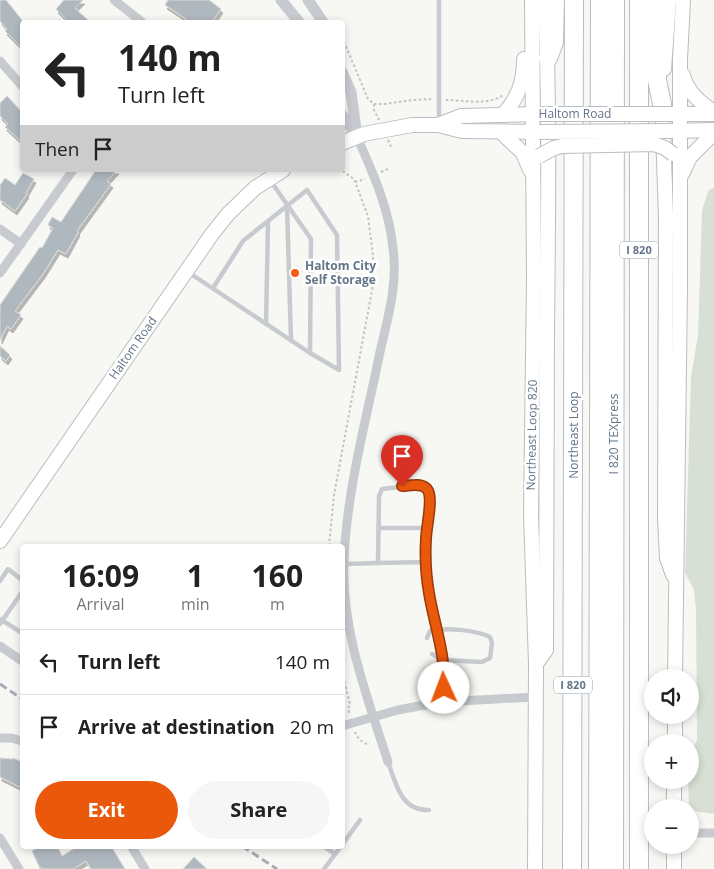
<!DOCTYPE html>
<meta charset="utf-8">
<style>
body{margin:0;font-family:"Open Sans",sans-serif;background:#f6f6f6;color:#222;height:100vh;display:flex;flex-direction:column;font-size:19px;white-space:nowrap}
*{box-sizing:border-box;margin:0}
p{font-size:16px;color:#767676}
.icon{flex:none;width:28px;height:28px;fill:none;stroke:currentColor;stroke-width:2;stroke-linecap:round;stroke-linejoin:round}
.map{position:relative;flex:1;overflow:hidden}
.details{position:absolute;left:20px;top:544px;width:325px;height:305px;display:flex;flex-direction:column;background:#fff;border-radius:5px;box-shadow:0 2px 8px #0003}
.details>*{flex:none}
.hud{position:absolute;left:20px;top:20px;width:325px;height:152px;border-radius:5px;box-shadow:0 2px 8px #0003;background:#fff;color:#222;overflow:hidden}
.fabs{position:absolute;left:644px;top:669px;display:grid;gap:10px}
.fabs a{display:grid;place-items:center;width:55px;height:55px;border-radius:50%;background:#fff;box-shadow:0 2px 8px #0003;font-size:25px}
.pin{position:absolute;display:grid;place-items:center;width:42px;height:42px;color:#fff;margin:-51px -21px;border-radius:50% 50% 50% 0;rotate:-45deg;box-shadow:0 0 5px #0007}
.pin .icon{rotate:45deg}
.me{position:absolute;width:55px;margin:-28px;rotate:358deg;stroke-linejoin:round;filter:drop-shadow(0 0 4px #0008)}
.turn{display:flex;align-items:center;gap:18px;height:105px;padding:0 15px;font-size:22px}
.turn .icon{width:65px;height:65px;stroke-width:2.5}
.turn b{display:block;font-size:35px;line-height:42px}
.then{display:flex;align-items:center;height:48px;padding:0 15px;background:#0003;gap:10px;font-size:19px}
.eta{display:flex;justify-content:space-evenly;align-items:center;height:85px;text-align:center}
.eta b{font-size:30px;font-weight:700;line-height:35px}
.action{display:flex;gap:10px;margin-top:auto;padding:10px 15px}
.action a{flex:1;height:58px;border-radius:30px;background:#ea580c;color:#fff;font-size:20px;font-weight:700;line-height:58px;text-align:center}
.action a+a{background:#f6f6f6;color:#222}
ul{padding:0;list-style:none}
li{display:flex;align-items:center;gap:15px;height:65px;padding:0 15px;border-top:1px solid #e0e0e0}
li div{flex:1}
li b{display:block;font-size:19px}
li em{font-style:normal}
.map>svg:first-child{display:block}
</style>
<div class="map">
<svg width="714" height="869" viewBox="0 0 714 869">
<defs>
<filter id="shadow"><feDropShadow dx="2" dy="4" stdDeviation="0" flood-color="#0004"/></filter>
</defs>
<rect width="100%" height="100%" fill="#f7f8f4"/>
<path fill="#d8e0d5" d="M714,187V814L695,811L689,804L688,780H690L693,748L697,740L696,611L694,590L685,573L691,377L698,335L702,211L708,191Z"/>
<g fill="#b0b8bf" stroke="#d9d9d7" filter="url(#shadow)">
<path d="M0,0H6L22,20V48L5,31L7,29L0,21Z"/>
<path d="M64,0H83L75,8L90,22H69L56,9Z"/>
<path d="M168,0H209L221,9L212,22H183L186,19L165,5Z"/>
<path d="M7,96L22,112V142L5,127L8,124L0,116V103Z"/>
<path d="M96,170H117L107,181L111,184L77,231L78,232L66,254L58,250L43,274L15,311L21,315L11,329L7,326L0,340V305L40,247L42,248L53,228L48,225L52,217L61,222Z"/>
<path d="M23,173L34,179L26,193L27,194L15,211L0,200V185L5,178L15,185Z"/>
<path d="M0,346L10,355L6,361L0,356Z"/>
<path d="M0,758L13,759V758L22,762V788L0,777Z"/>
<path d="M41,846H57L62,856L78,846H111L125,869H91L86,861L73,869H43L39,866L32,851Z"/>
<path d="M194,857L207,869H183Z"/>
</g>
<g fill="none" stroke-linecap="round" stroke-linejoin="round">
<g stroke="#b9bec3" stroke-width="16">
<g id="secondary">
<path d="M532,0L534,278L531,515L536,664L535,869"/>
<path d="M664,69L669,0"/>
<path d="M683,75C687,92 700,103 714,112"/>
<path d="M662,103L666,216L665,519L667,558L673,575"/>
<path d="M672,114H714"/>
<path d="M503,115C518,98 524,82 524,59"/>
<path d="M438,125L461,116L539,114"/>
<path d="M673,131L714,130"/>
<path d="M501,132L523,153L530,170"/>
<path d="M342,143L364,134L412,125H438L462,131L539,132"/>
<path d="M682,174L690,157L714,133"/>
<path d="M0,541L212,234L228,214L255,188L283,170"/>
<path d="M536,664L546,650C546,544 546,438 547,333C548,222 550,111 545,0"/>
<path d="M675,678L680,287V59L683,0"/>
<path d="M675,742V715"/>
<path d="M674,808V780"/>
<path d="M674,869V845"/>
</g>
</g>
<g stroke="#b9bcc0" stroke-width="20">
<g id="motorway">
<path d="M657,0V80L662,104"/>
<path d="M548,58L554,42L555,0"/>
<path d="M572,869L574,0"/>
<path d="M598,869L600,0"/>
<path d="M614,869L615,0"/>
<path d="M639,869V0"/>
</g>
</g>
<g stroke="#c0c2c5" stroke-width="2" stroke-dasharray="2.5 2.5" stroke-linecap="butt">
<path d="M342,37L368,99L374,104H384L413,100L432,99"/>
<path d="M446,100C463,100 488,106 503,95"/>
<path d="M374,104V110L379,120"/>
<path d="M388,140L392,149"/>
<path d="M381,172L388,169"/>
<path d="M355,182L365,179"/>
<path d="M329,546L334,495L373,285V256L368,216L354,179L341,170"/>
<path d="M342,672L350,704L348,709L350,715"/>
<path d="M355,732C357,737 361,742 367,744"/>
</g>
<g stroke="#c7cbcf" stroke-width="4.5">
<path d="M439,121V0"/>
<path d="M287,206L291,340"/>
<path d="M188,272L310,353L311,239L270,180"/>
<path d="M213,288L243,241L307,190L337,235L339,370L310,353"/>
<path d="M266,324L268,222"/>
<path d="M379,528H427"/>
<path d="M427,562L378,563L379,496L382,489L418,485L426,488L429,491V513L426,538L428,591L445,673L443,702"/>
<path d="M345,564L378,563"/>
<path d="M0,581L8,569L22,580"/>
<path d="M0,619L22,633"/>
<path d="M0,624L22,592"/>
<path d="M427,638L430,631C446,627 475,630 490,637L492,643L490,658L482,662L443,660L432,654"/>
<path d="M388,762C396,784 401,811 429,810"/>
<path d="M342,845L360,820"/>
<path d="M323,846L335,854"/>
<path d="M324,869L341,846"/>
</g>
<g stroke="#c7cbcf" stroke-width="9">
<path d="M114,0L142,22"/>
<path d="M0,61L22,86"/>
<path d="M357,137C373,173 389,208 393,248C398,284 388,317 380,352C366,421 347,489 344,560C341,630 367,696 388,762"/>
<path d="M0,229L21,244"/>
<path d="M0,273L73,170"/>
<path d="M0,646L22,661"/>
<path d="M342,726L398,710L441,702L535,697"/>
<path d="M0,738H11L22,741"/>
<path d="M690,833H714"/>
<path d="M0,838L19,869"/>
<path d="M131,846L145,869"/>
</g>
<g stroke="#c7cbcf" stroke-width="11">
<path d="M281,0L299,22"/>
<path d="M308,0L323,22"/>
<path d="M342,72L351,92L357,137"/>
<path d="M342,115L355,133"/>
</g>
<use href="#secondary" stroke="#fff" stroke-width="14"/>
<use href="#motorway" stroke="#fff" stroke-width="18"/>
<g stroke="#a6acb3" stroke-width="3" stroke-dasharray="8 4" stroke-linecap="butt">
<path d="M0,684L22,699"/>
<path d="M242,846L277,869"/>
</g>
<g stroke="#b9bec3" stroke-width="16" stroke-linecap="butt">
<g id="secondary-bridge">
<path d="M539,114H672"/>
<path d="M539,132L673,131"/>
<path d="M539,156L554,148L562,146L654,144L665,148L673,154"/>
</g>
</g>
<use href="#secondary-bridge" stroke="#fff" stroke-width="14"/>
</g>
<g fill="none" stroke-linecap="round" stroke-linejoin="round">
<g stroke="#983908" stroke-width="12">
<path id="route" d="M402,486C409,486 421,482 427,489C434,497 426,528 426,539C425,556 426,576 429,593C434,624 446,655 444,688"/>
</g>
<use href="#route" stroke="#ea580c" stroke-width="9"/>
</g>
<circle fill="#f65c16" stroke="#fff" stroke-width="2" cx="295" cy="273" r="5"/>
<g text-anchor="middle" stroke-width="5" stroke-linejoin="round" paint-order="stroke">
<g fill="#fff" stroke="#929eac" stroke-width="1">
<rect x="620" y="241.5" width="38" height="17" rx="4"/>
<rect x="554" y="676.5" width="38" height="17" rx="4"/>
</g>
<g font-size="11" font-weight="bold" fill="#637589">
<text x="639" y="254">I 820</text>
<text x="573" y="689">I 820</text>
</g>
<g font-size="12" fill="#637589" stroke="#fff">
<text x="575" y="118">Haltom Road</text>
<text transform="translate(133 348) rotate(-55)" y="4">Haltom Road</text>
<text transform="translate(614 434) rotate(-90)" y="4">I 820 TEXpress</text>
<text transform="translate(532 435) rotate(-89)" y="4">Northeast Loop 820</text>
<text transform="translate(574 435) rotate(-90)" y="4">Northeast Loop</text>
</g>
<g font-size="12" font-weight="bold" fill="#637589" stroke="#fff" text-anchor="start">
<text x="305" y="270">Haltom City<tspan x="305" dy="14">Self Storage</tspan></text>
</g>
</g>
</svg>
<div class="fabs">
<a><svg class="icon" aria-label="sound" viewBox="0 0 24 24"><path d="M4 9h4l5-4v14l-5-4H4zM17 9q2 3 0 6"/></svg></a>
<a>+</a>
<a>−</a>
</div>
<div class="pin" style="left:402px;top:486px;background:#d93025"><svg class="icon" aria-label="arrive" viewBox="0 0 24 24"><path d="M6 21V4h12l-3 4 3 4H6"/></svg></div>
<svg class="me" style="left:444px;top:688px" viewBox="-20 -20 40 40"><circle r="19" fill="#fff"/><path d="M0-13L10 11 0 6-10 11z" fill="#ea580c"/></svg>
<div class="hud">
<div class="turn"><svg class="icon" aria-label="left" viewBox="0 0 24 24"><path d="M17 20v-9H6M10 6l-5 5 5 5"/></svg><div><b>140 m</b>Turn left</div></div>
<div class="then">Then<svg class="icon" aria-label="arrive" viewBox="0 0 24 24"><path d="M6 21V4h12l-3 4 3 4H6"/></svg></div>
</div>
<section class="details">
<div class="eta">
<div><b>16:09</b><p>Arrival</p></div>
<div><b>1</b><p>min</p></div>
<div><b>160</b><p>m</p></div>
</div>
<ul>
<li><svg class="icon" aria-label="left" viewBox="0 0 24 24"><path d="M17 20v-9H6M10 6l-5 5 5 5"/></svg><div><b>Turn left</b></div><em>140 m</em></li>
<li><svg class="icon" aria-label="arrive" viewBox="0 0 24 24"><path d="M6 21V4h12l-3 4 3 4H6"/></svg><div><b>Arrive at destination</b></div><em>20 m</em></li>
</ul>
<div class="action"><a>Exit</a><a>Share</a></div>
</section>
</div>
